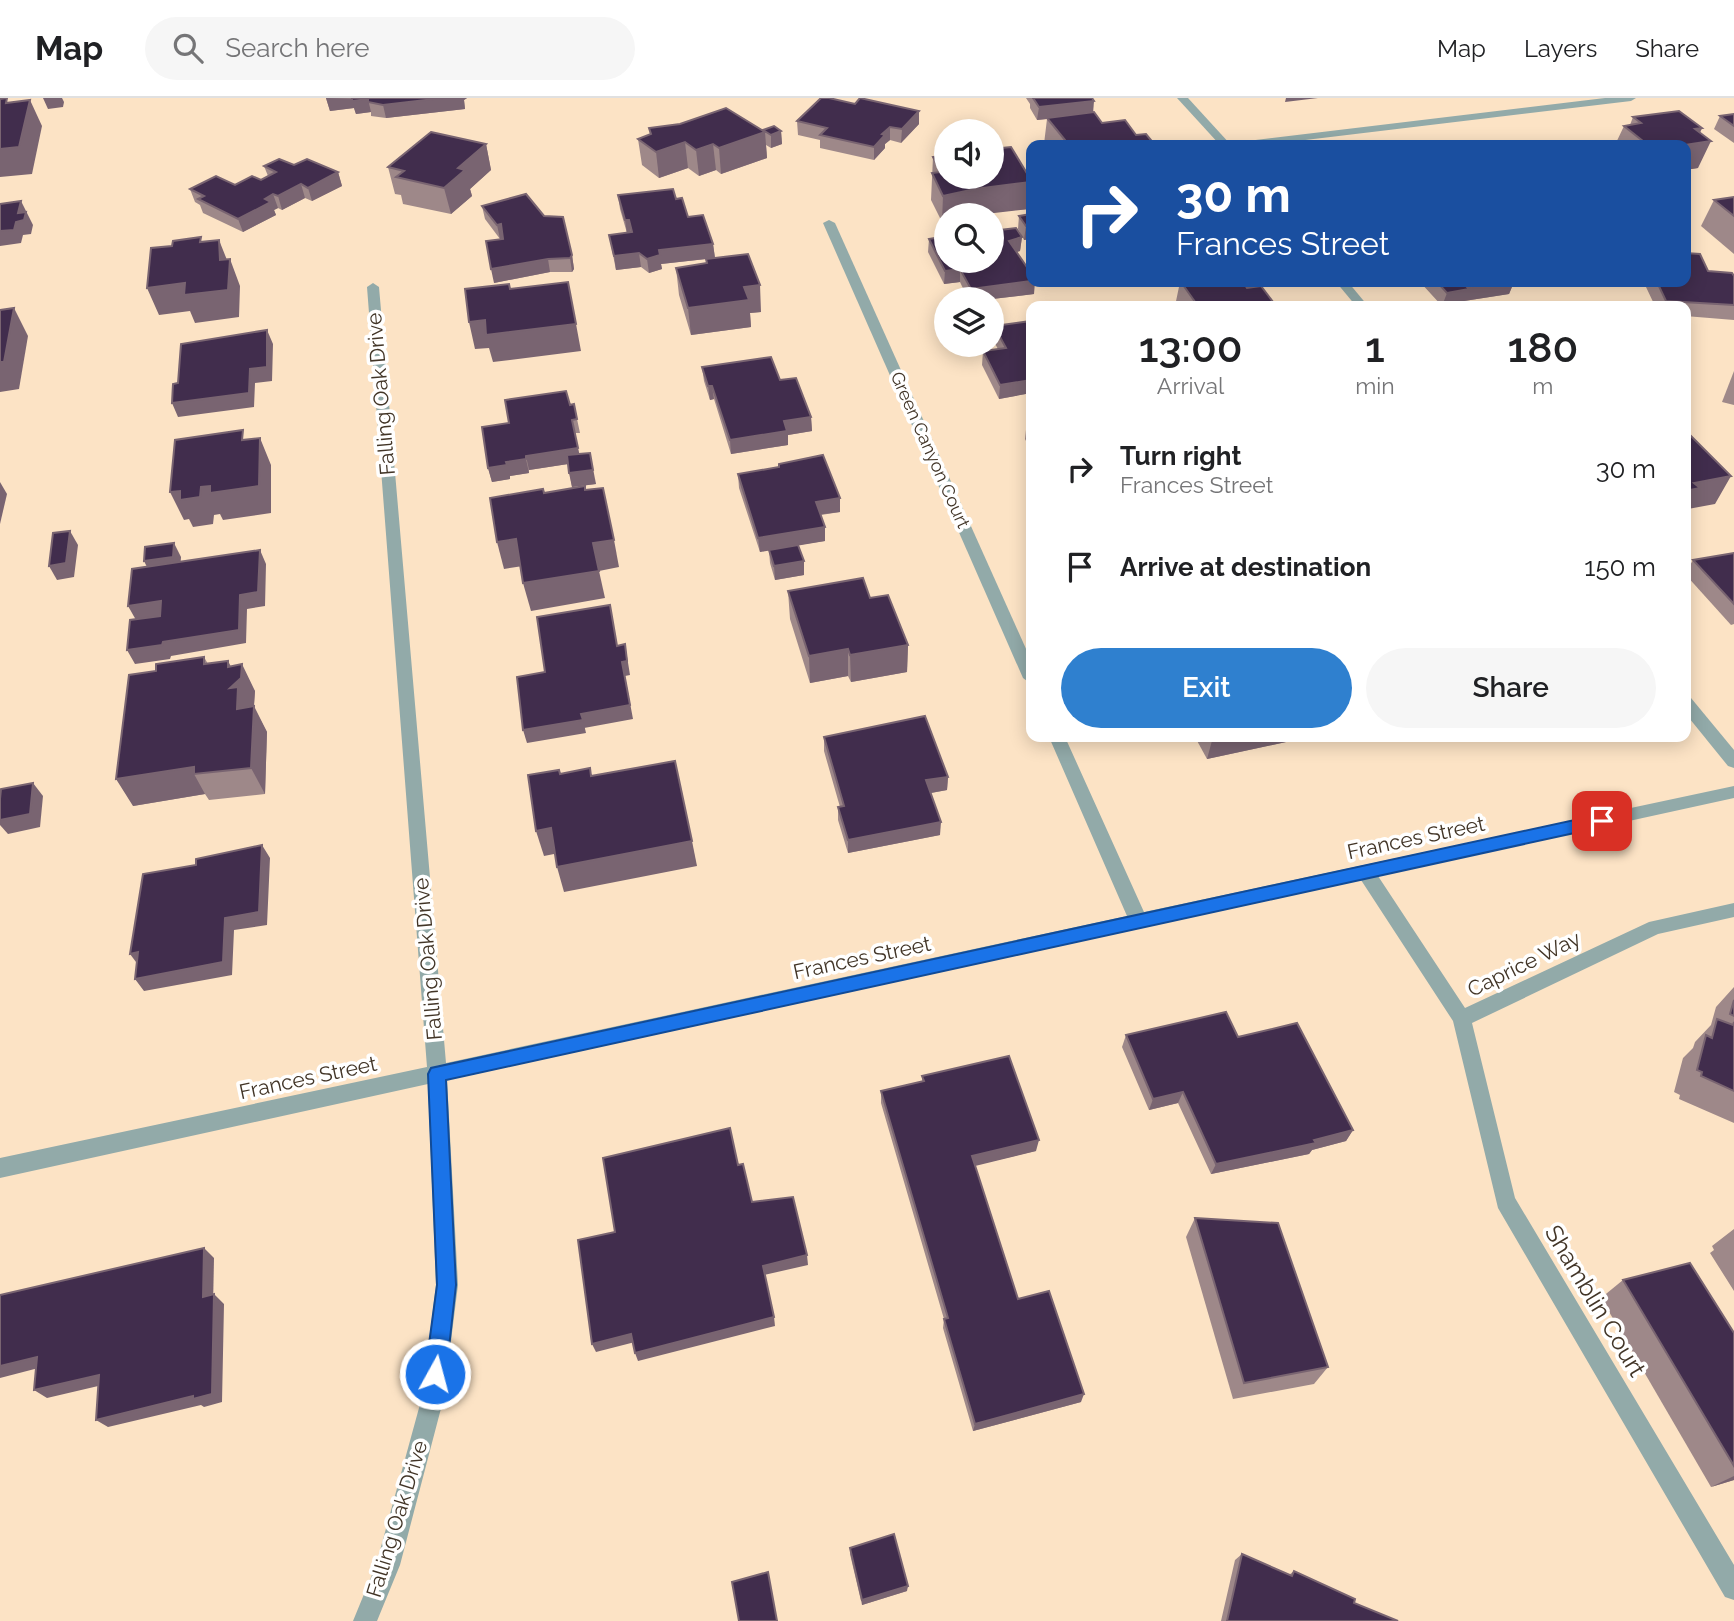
<!DOCTYPE html>
<style>
body{margin:0;font-family:Raleway,sans-serif;background:#f6f6f6;color:#202124;height:100vh;display:flex;flex-direction:column;font-size:26px;white-space:nowrap}
*{box-sizing:border-box;margin:0}
p{font-size:23px;color:#757577}
.icon{flex:none;width:38px;height:38px;fill:none;stroke:currentColor;stroke-width:2;stroke-linecap:round;stroke-linejoin:round}
.map{position:relative;flex:1;overflow:hidden}
.details{position:absolute;left:1026px;top:203px;width:665px;height:441px;display:flex;flex-direction:column;background:#fff;border-radius:14px;box-shadow:0 4px 18px #0003}
.details>*{flex:none}
.guide{position:absolute;left:1026px;top:42px;width:665px;height:147px;border-radius:14px;box-shadow:0 4px 18px #0003;background:#1a4fa0;color:#fff;overflow:hidden}
.buttons{position:absolute;left:934px;top:21px;display:grid;gap:14px}
.buttons a{display:grid;place-items:center;width:70px;height:70px;border-radius:50%;background:#fff;box-shadow:0 4px 18px #0003;font-size:35px}
.pin{position:absolute;display:grid;place-items:center;width:60px;height:60px;color:#fff;margin:-30px;border-radius:14px;box-shadow:0 4px 10px #0006}
.me{position:absolute;width:77px;margin:-38px;rotate:7deg;stroke-linejoin:round;filter:drop-shadow(0 0 5px #0008)}
.turn{display:flex;align-items:center;gap:24px;height:147px;padding:0 35px;font-size:32px}
.turn .icon{width:91px;height:91px;stroke-width:2.5}
.turn b{display:block;font-size:49px;line-height:60px}
.eta{display:flex;justify-content:space-evenly;align-items:center;height:119px;text-align:center}
.eta b{font-size:42px;font-weight:600;line-height:49px}
.action{display:flex;gap:14px;margin-top:auto;padding:14px 35px}
.action a{flex:1;height:80px;border-radius:42px;background:#2f80cf;color:#fff;font-size:28px;font-weight:600;line-height:80px;text-align:center}
.action a+a{background:#f6f6f6;color:#202124}
ul{padding:0;list-style:none}
li{display:flex;align-items:center;gap:21px;height:98px;padding:0 35px}
li div{flex:1}
li b{display:block;font-size:26px}
li em{font-style:normal}
header{display:flex;align-items:center;gap:42px;box-sizing:border-box;height:98px;padding:0 35px;background:#fff;border-bottom:2px solid #e0e0e0}
header strong{font-size:33px}
nav{display:flex;gap:38px;margin-inline-start:auto;font-size:24px}
.search{width:490px;height:63px;background:#f6f6f6;display:flex;align-items:center;gap:18px;box-sizing:border-box;padding:0 24px;border-radius:38px;color:#757577;font-size:26px}
.map>svg:first-child{display:block}
</style>
<header>
<strong>Map</strong>
<div class="search"><svg class="icon" aria-label="search" viewBox="0 0 24 24"><circle cx="10" cy="10" r="6"/><path d="M15 15l6 6"/></svg>Search here</div>
<nav><a>Map</a><a>Layers</a><a>Share</a></nav>
</header>
<div class="map">
<svg width="1734" height="1523" viewBox="0 0 1734 1523">
<rect width="100%" height="100%" fill="#fce3c5"/>
<g fill="none" stroke-linecap="round" stroke-linejoin="round">
<g fill="#92aaa9" fill-rule="evenodd">
<path d="M1177,0H1188L1231,47H1220Z"/>
<path d="M1605,0H1636L1631,3L1264,47H1234L1239,44Z"/>
<path d="M829,122L835,125L1031,562V586L1023,580L823,125Z"/>
<path d="M1336,184H1348L1368,208H1356Z"/>
<path d="M373,185L379,189L446,965L1127,818L1049,639H1065L1144,814L1734,688V700L1378,778L1465,910L1649,824L1734,805V819L1658,836L1472,925L1515,1100L1734,1467V1502L1725,1499L1498,1110L1453,923L1361,782L447,982L458,1187L444,1299L400,1467L377,1523H353L376,1467L422,1299L436,1187L428,986L0,1080V1060L427,969L367,189Z"/>
<path d="M1685,598L1691,600L1734,652V670L1728,668L1685,615Z"/>
</g>
</g>
<g fill="#9e8889">
<path d="M326,0H467L464,2L465,11L386,20L371,18V14L356,16L354,10L330,13Z"/>
<path d="M1026,0H1092L1093,14L1102,25L1136,37L1155,47H1045L1044,46L1047,21L1037,22L1030,10V6Z"/>
<path d="M855,6L919,13V26L901,45L890,42L885,46V50L874,62L820,50V42L798,37L797,23Z"/>
<path d="M1734,16V45L1714,31L1720,18Z"/>
<path d="M1633,19L1702,30L1700,35L1698,70L1685,72V47H1615L1624,28L1630,27Z"/>
<path d="M649,30L781,33L782,46L771,50L766,47L767,60L721,76L716,72L699,78L688,70L659,80L642,67L638,41L650,37Z"/>
<path d="M486,46L491,72L470,91L472,98L451,116L403,106L401,97L395,96L388,69Z"/>
<path d="M933,59L1031,82L1029,111L947,117V123L942,124L931,102Z"/>
<path d="M294,67L338,74L342,88L312,103L305,100L282,112L278,110L274,112L276,117L243,134L203,115L200,107L195,104L190,91L235,87L261,82L268,78L264,68Z"/>
<path d="M618,97L676,101L688,119L713,146L715,160L661,166L662,171L649,175L641,169L616,172L609,137L627,135L620,111Z"/>
<path d="M1734,99V156L1701,128L1714,102Z"/>
<path d="M482,108L572,157L574,171L572,174H550L494,185L503,141H500L485,121Z"/>
<path d="M1031,116V141L1024,142L1018,131L1019,118Z"/>
<path d="M1022,139L1020,153L1016,154L1034,196L992,201H968L960,184L944,186L928,154L929,141Z"/>
<path d="M706,161L761,214L750,215L751,229L691,237L679,197L676,170L706,165Z"/>
<path d="M1708,173L1734,178V222L1685,218V208H1655L1646,189L1641,188L1639,184H1685Z"/>
<path d="M1180,184H1243L1247,190L1276,208H1175Z"/>
<path d="M1420,184H1514L1509,196L1464,203V205L1442,208Z"/>
<path d="M1031,223V295L999,301L982,267L983,253L998,251L993,242L994,228Z"/>
<path d="M702,269L780,282L811,319L812,333L788,337V347L731,356L714,301L710,302L704,283Z"/>
<path d="M1734,273V307L1722,304Z"/>
<path d="M570,307L577,321L580,335H575L579,356L596,386L572,389L568,366L529,372V375L510,378V381L492,384L488,370Z"/>
<path d="M1031,313V353L1025,341L1028,314Z"/>
<path d="M738,376L840,400V414L821,417L825,429V443L798,447L804,477L775,482L770,465L769,452L760,454L739,390Z"/>
<path d="M1734,455V526L1731,527L1685,476L1693,462Z"/>
<path d="M788,493L870,500L908,547L907,574L851,584L848,578L810,585L790,521Z"/>
<path d="M204,559L208,566L231,568L255,593L254,607L253,608L267,634L265,696L209,702L205,696L133,708L156,573Z"/>
<path d="M824,639L948,679L947,692L931,695L940,737L848,755L838,722V709H840L824,653Z"/>
<path d="M1195,639H1288L1286,644L1207,661Z"/>
<path d="M1734,889V1025L1679,1001L1680,997L1674,994L1683,960L1693,950L1695,944L1711,927L1716,909Z"/>
<path d="M1126,937L1238,939L1353,1032L1346,1043L1312,1052L1309,1056L1211,1076L1178,1005L1149,1012L1122,949Z"/>
<path d="M922,978L1036,1053L975,1067L1018,1201L1081,1304L973,1333L943,1230L944,1221L881,1005V993L922,984Z"/>
<path d="M1195,1120L1328,1269L1314,1286L1233,1301L1186,1139Z"/>
<path d="M1734,1131V1193L1710,1155L1714,1152L1712,1148Z"/>
<path d="M1623,1182L1734,1235V1382L1711,1389L1601,1200Z"/>
<path d="M850,1450L907,1493L862,1507L850,1456Z"/>
<path d="M1242,1456L1289,1477L1294,1473L1354,1505L1398,1523H1221L1235,1462Z"/>
</g>
<g fill="#796471">
<path d="M43,0H62L64,4L63,9L48,11Z"/>
<path d="M326,0L368,1L371,14L356,16L354,10L330,13Z"/>
<path d="M443,0H467L464,2L465,11L386,20L383,7Z"/>
<path d="M1286,0H1318L1285,4Z"/>
<path d="M30,2L42,28L32,76L0,79V51Z"/>
<path d="M1094,3L1093,16L1037,22L1039,9Z"/>
<path d="M919,13V26L901,45L902,31Z"/>
<path d="M890,29V42L885,46V50L874,62V49L882,36Z"/>
<path d="M1702,30L1694,46L1711,43L1698,70L1685,72V47L1695,31Z"/>
<path d="M781,33L782,46L771,50V37Z"/>
<path d="M765,34L767,60L721,76L719,50Z"/>
<path d="M685,44L688,70L659,80L656,54Z"/>
<path d="M486,46L491,72L470,91L472,98L451,116L444,90L458,70Z"/>
<path d="M713,46L716,72L699,78L696,52Z"/>
<path d="M338,74L342,88L312,103L308,90Z"/>
<path d="M1031,84L1029,111L977,117H947V123L942,124L943,98L975,91Z"/>
<path d="M301,86L305,100L282,112L278,98Z"/>
<path d="M273,96L278,110L274,112L276,117L243,134L238,121L265,101Z"/>
<path d="M21,103L33,127L31,136L23,137L21,145L0,148V133L18,115Z"/>
<path d="M625,122H629L631,135L627,136Z"/>
<path d="M501,126L504,140L500,141L497,127Z"/>
<path d="M1026,128H1031V141L1024,142Z"/>
<path d="M1022,139L1020,153L1008,157L1009,143Z"/>
<path d="M219,142L229,167L230,161L240,188L239,219L195,225L190,213L159,217L147,190L220,162Z"/>
<path d="M713,146L715,160L661,166L662,171L649,175L647,161L659,152Z"/>
<path d="M639,155L641,169L616,172L614,158Z"/>
<path d="M572,157L574,171L572,174L570,160Z"/>
<path d="M548,161L550,174L494,185L491,171Z"/>
<path d="M960,171V184L944,186L945,173Z"/>
<path d="M1031,183V184H1035L1034,196L992,201H970L971,191Z"/>
<path d="M1502,184H1514L1509,196L1464,203V205L1442,208L1447,195L1467,189Z"/>
<path d="M760,187L761,214L750,215L751,229L691,237L688,210L744,189Z"/>
<path d="M14,210L28,238L19,291L0,294V264Z"/>
<path d="M485,222L576,226L581,253L493,264L489,250L475,251L469,224Z"/>
<path d="M267,232L273,246L272,283L255,285L254,309L178,319L172,305L250,271Z"/>
<path d="M1031,282V295L999,301L1000,287Z"/>
<path d="M708,288H712L714,301L710,302Z"/>
<path d="M811,319L812,333L788,337V347L731,356L730,342L784,323Z"/>
<path d="M260,340L271,367V415L223,422L220,416L214,417L213,426L193,429L189,421L184,422L170,394Z"/>
<path d="M578,350L581,364L529,372L526,358Z"/>
<path d="M590,355L596,386L572,389L569,375Z"/>
<path d="M526,361L529,375L510,378V381L492,384L488,370L506,364Z"/>
<path d="M1731,378L1715,406L1688,411L1685,415V393L1694,385Z"/>
<path d="M0,384L7,396L0,426Z"/>
<path d="M840,400V414L816,417V404Z"/>
<path d="M825,429V443L760,454L758,440Z"/>
<path d="M70,433L78,447L74,479L57,482L49,468Z"/>
<path d="M516,441L523,468L504,471L497,444Z"/>
<path d="M614,442L619,469L599,473L593,445Z"/>
<path d="M174,445L181,459L180,472L151,477L144,463Z"/>
<path d="M260,452L266,466L265,508L247,511L246,545L171,558L170,561L135,566L127,552L163,544L240,497Z"/>
<path d="M804,463V477L775,482L774,468Z"/>
<path d="M599,473L605,500L531,513L523,485Z"/>
<path d="M161,503L168,517L136,522L128,508Z"/>
<path d="M625,546L630,577L625,578L633,621L584,630L581,616L622,564Z"/>
<path d="M908,547L907,574L851,584L850,557Z"/>
<path d="M848,551V578L810,585L809,558Z"/>
<path d="M228,563L238,582L242,566L255,593L254,607L249,611H237L230,590Z"/>
<path d="M254,608L267,634L265,696L251,670Z"/>
<path d="M583,622L586,635L527,645L523,632Z"/>
<path d="M1213,639H1288L1286,644L1207,661Z"/>
<path d="M194,669V676L205,696L133,708L116,681Z"/>
<path d="M948,679L947,692L925,696L926,682Z"/>
<path d="M33,685L43,698L40,729L8,736L0,727V722Z"/>
<path d="M941,724L940,737L848,755V742Z"/>
<path d="M551,730L559,755L544,758L536,733Z"/>
<path d="M692,743L697,768L564,794L557,769Z"/>
<path d="M262,747L270,760L267,827L234,832L232,877L144,893L135,881L225,820Z"/>
<path d="M138,854L139,868L130,856Z"/>
<path d="M1183,994L1178,1005L1149,1012L1153,1001Z"/>
<path d="M1353,1032L1346,1043L1312,1052L1309,1056L1211,1076L1216,1066Z"/>
<path d="M1039,1042L1036,1053L971,1069L972,1058Z"/>
<path d="M204,1150L214,1160L213,1208L203,1199Z"/>
<path d="M807,1157L808,1167L764,1177L763,1168Z"/>
<path d="M214,1196L224,1206L222,1304L204,1309L201,1307L108,1329L96,1322Z"/>
<path d="M774,1219L775,1228L638,1263L635,1255Z"/>
<path d="M631,1236L635,1244L596,1254L592,1246Z"/>
<path d="M37,1259L50,1267L0,1280V1268Z"/>
<path d="M99,1277L111,1285L47,1300L34,1292Z"/>
<path d="M1084,1296L1081,1304L973,1333L975,1326Z"/>
<path d="M1734,1378V1382L1711,1389Z"/>
<path d="M908,1488L907,1493L862,1507V1502Z"/>
</g>
<g fill="#412d4d" stroke="#796471" stroke-width="2">
<path d="M7,0L6,5L30,2L19,49L0,51V1Z"/>
<path d="M352,0H443L383,7L368,4V1L352,3Z"/>
<path d="M821,0H829L855,6L860,0L919,13L902,31L890,29L882,36L885,37L874,49L820,37L827,30L797,23Z"/>
<path d="M1033,0H1092L1094,3L1039,9Z"/>
<path d="M726,10L765,34L719,50L713,46L696,52L685,44L656,54L638,41L651,36L649,30L680,26Z"/>
<path d="M1679,13L1702,30L1695,31L1711,43L1685,47H1648L1624,28L1641,25L1633,19Z"/>
<path d="M1094,14L1102,25L1125,22L1136,37L1146,36L1155,47H1069L1047,20Z"/>
<path d="M1734,16V28L1720,18Z"/>
<path d="M774,28L781,33L771,37L763,32Z"/>
<path d="M431,34L486,46L458,70L465,72L444,90L396,79L404,73L388,69Z"/>
<path d="M1517,45L1519,47H1500Z"/>
<path d="M1011,49L1031,82V84L975,91L943,98L932,75L941,74L933,59L947,57V79H992V51Z"/>
<path d="M279,61L294,67L307,61L338,74L308,90L301,86L278,98L273,96L265,101L271,104L238,121L198,101L204,98L190,91L216,78L235,87L252,78L261,82L276,74L264,68Z"/>
<path d="M673,91L676,101L682,100L688,119L703,117L713,146L659,152L660,157L647,161L639,155L614,158L609,137L632,134L629,122H625L618,97Z"/>
<path d="M526,96L544,118L563,119L572,157L570,160L548,161L491,171L486,143L503,141L501,126L497,127L482,108Z"/>
<path d="M1734,99V118L1714,102Z"/>
<path d="M21,103L18,115L26,114L24,122L16,124L14,132L0,133V106Z"/>
<path d="M1031,116V128H1026L1019,118Z"/>
<path d="M1016,130L1022,139L1009,143L1031,175V183L971,191L960,171L945,173L929,141L947,138V163H992V133Z"/>
<path d="M201,139L200,144L219,142L220,162L230,161L228,192L184,197L185,185L147,190L151,150L172,148L173,143Z"/>
<path d="M1685,155L1700,156L1708,173L1732,175L1734,178V207L1666,203L1657,184H1685Z"/>
<path d="M748,156L760,187L744,189L749,202L688,210L676,170L707,165L706,161Z"/>
<path d="M568,184L576,226L486,237L485,222L469,224L465,191L509,186L510,191Z"/>
<path d="M1181,184H1243L1247,190L1261,188L1276,208H1198Z"/>
<path d="M1437,184H1502L1467,189L1469,191L1447,195Z"/>
<path d="M14,210L4,264H0V212Z"/>
<path d="M1031,223V282L1000,287L983,253L1006,250L994,228Z"/>
<path d="M267,232V269L250,271L249,295L172,305L173,286L178,285L181,246Z"/>
<path d="M771,259L780,282L796,280L811,319L784,323L787,333L730,342L712,288H708L702,269Z"/>
<path d="M566,293L570,307L574,306L577,321L572,322L578,350L526,358V361L506,364L507,367L488,370L482,329L509,325L505,302Z"/>
<path d="M243,332L242,342L260,340L259,388L210,395V388L201,389L200,399L180,402V393L170,394L175,342Z"/>
<path d="M1685,332L1731,378L1694,385L1700,390L1685,393Z"/>
<path d="M590,355L593,372L569,375L567,357Z"/>
<path d="M823,357L840,400L816,404L825,429L758,440L738,376L779,369V366Z"/>
<path d="M585,388V392L603,390L614,442L593,445L599,473L523,485L516,441L497,444L490,400L543,391L544,395Z"/>
<path d="M70,433L66,465L49,468L53,435Z"/>
<path d="M174,445L173,459L144,463L145,449Z"/>
<path d="M798,447L804,463L774,468L769,452Z"/>
<path d="M260,452L258,494L240,497L239,532L163,544L162,547L127,552L130,522L160,518L161,503L128,508L132,471Z"/>
<path d="M1734,455V506L1693,462Z"/>
<path d="M863,480L870,500L888,497L908,547L850,557L848,551L809,558L788,493Z"/>
<path d="M610,507L617,548L625,546L627,563L622,564L630,607L581,616L583,622L523,632L517,579L545,574L537,519Z"/>
<path d="M204,559V566L228,563V569L242,566L241,580L230,590L238,589L237,611L254,608L251,670L194,676V669L116,681L129,577L156,573V566Z"/>
<path d="M925,618L948,679L926,682L941,724L848,742L838,709L844,708L824,639Z"/>
<path d="M675,663L692,743L557,769L551,730L536,733L528,677L559,672L560,676L590,670L591,678Z"/>
<path d="M33,685L30,716L0,722V701L1,691Z"/>
<path d="M262,747L259,814L225,820L223,864L135,881L138,854L130,856L143,776L196,767V761Z"/>
<path d="M1734,902V918L1730,916Z"/>
<path d="M1226,914L1238,939L1297,925L1353,1032L1314,1042L1316,1045L1216,1066L1183,994L1153,1001L1126,937Z"/>
<path d="M1717,921L1733,927L1734,924V993L1701,978L1702,974L1697,972L1706,937L1712,940Z"/>
<path d="M1009,958L1039,1042L972,1058L1018,1201L1049,1193L1084,1296L975,1326L944,1221L948,1220L881,993L924,983L922,978Z"/>
<path d="M730,1030L738,1067L743,1066L752,1104L793,1099L807,1157L763,1168L774,1219L635,1255L631,1236L592,1246L578,1142L615,1134L603,1060Z"/>
<path d="M1195,1120L1278,1125L1328,1269L1244,1285Z"/>
<path d="M204,1150L203,1199L214,1196L212,1296L193,1301V1298L96,1322L99,1277L34,1292L37,1259L0,1268V1197Z"/>
<path d="M1690,1165L1734,1235V1368L1623,1182Z"/>
<path d="M894,1436L908,1488L862,1502L850,1450Z"/>
<path d="M1242,1456L1292,1478L1294,1473L1355,1501L1354,1505L1398,1523H1227Z"/>
<path d="M768,1474L777,1523H739L732,1484Z"/>
</g>
<path fill="#1a73e8" stroke="#114b97" stroke-width="2" d="M1602,716L1610,723L1602,729L446,982L456,1187L446,1276L443,1284L435,1287L428,1284L425,1276L437,1187L428,976L431,970Z"/>
<g text-anchor="middle" stroke-width="7" stroke-linejoin="round" paint-order="stroke">
<g font-size="18" fill="#423527" stroke="#fff">
<text transform="translate(930 352) rotate(66)" y="6">Green Canyon Court</text>
</g>
<g font-size="21" fill="#423527" stroke="#fff">
<text transform="translate(381 296) rotate(-95)" y="7">Falling Oak Drive</text>
<text transform="translate(1416 740) rotate(-12)" y="7">Frances Street</text>
<text transform="translate(862 860) rotate(-12)" y="7">Frances Street</text>
<text transform="translate(428 861) rotate(-95)" y="7">Falling Oak Drive</text>
<text transform="translate(1524 866) rotate(-26)" y="7">Caprice Way</text>
<text transform="translate(308 980) rotate(-12)" y="7">Frances Street</text>
<text transform="translate(397 1421) rotate(-73)" y="7">Falling Oak Drive</text>
</g>
<g font-size="24" fill="#423527" stroke="#fff">
<text transform="translate(1595 1203) rotate(59)" y="8">Shamblin Court</text>
</g>
</g>
</svg>
<div class="buttons">
<a><svg class="icon" aria-label="sound" viewBox="0 0 24 24"><path d="M4 9h4l5-4v14l-5-4H4zM17 9q2 3 0 6"/></svg></a>
<a><svg class="icon" aria-label="search" viewBox="0 0 24 24"><circle cx="10" cy="10" r="6"/><path d="M15 15l6 6"/></svg></a>
<a><svg class="icon" aria-label="layers" viewBox="0 0 24 24"><path d="M12 4l9 5-9 5-9-5zM3 14l9 5 9-5"/></svg></a>
</div>
<div class="pin" style="left:1602px;top:723px;background:#d93025"><svg class="icon" aria-label="arrive" viewBox="0 0 24 24"><path d="M6 21V4h12l-3 4 3 4H6"/></svg></div>
<svg class="me" style="left:435px;top:1276px" viewBox="-20 -20 40 40"><circle r="17" fill="#1a73e8" stroke="#fff" stroke-width="3"/><path d="M0-11L8 9 0 5-8 9z" fill="#fff"/></svg>
<div class="guide">
<div class="turn"><svg class="icon" aria-label="right" viewBox="0 0 24 24"><path d="M7 20v-9h11M14 6l5 5-5 5"/></svg><div><b>30 m</b>Frances Street</div></div>
</div>
<section class="details">
<div class="eta">
<div><b>13:00</b><p>Arrival</p></div>
<div><b>1</b><p>min</p></div>
<div><b>180</b><p>m</p></div>
</div>
<ul>
<li><svg class="icon" aria-label="right" viewBox="0 0 24 24"><path d="M7 20v-9h11M14 6l5 5-5 5"/></svg><div><b>Turn right</b><p>Frances Street</p></div><em>30 m</em></li>
<li><svg class="icon" aria-label="arrive" viewBox="0 0 24 24"><path d="M6 21V4h12l-3 4 3 4H6"/></svg><div><b>Arrive at destination</b></div><em>150 m</em></li>
</ul>
<div class="action"><a>Exit</a><a>Share</a></div>
</section>
</div>
